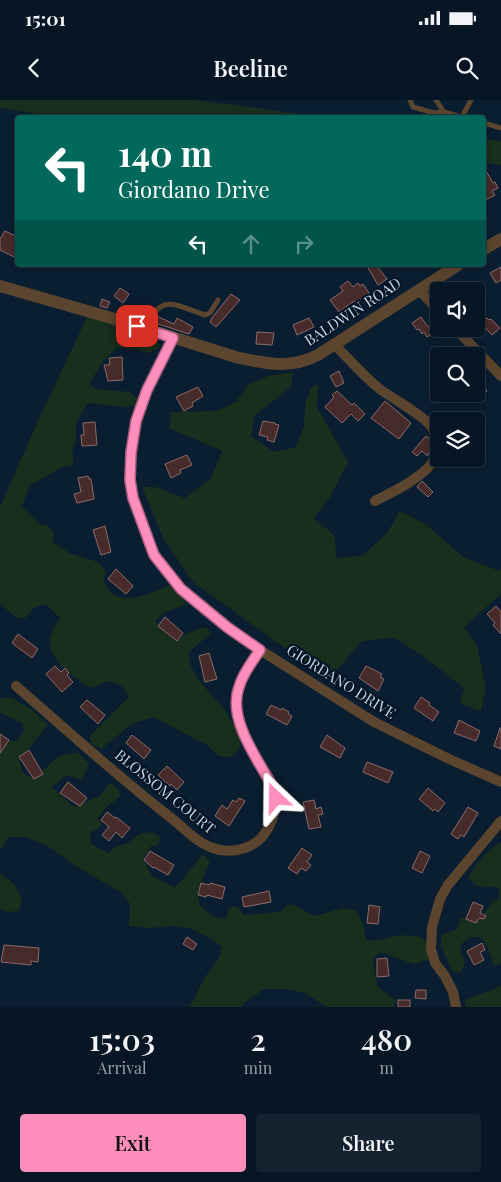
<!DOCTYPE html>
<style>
body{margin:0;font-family:"Playfair Display",serif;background:#152331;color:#f1f3f6;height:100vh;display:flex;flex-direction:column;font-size:19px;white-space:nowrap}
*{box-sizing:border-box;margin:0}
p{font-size:16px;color:#989fa6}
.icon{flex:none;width:28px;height:28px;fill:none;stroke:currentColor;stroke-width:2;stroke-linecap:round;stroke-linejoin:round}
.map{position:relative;height:907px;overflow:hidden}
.drawer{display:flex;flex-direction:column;background:#071624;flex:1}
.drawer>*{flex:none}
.guide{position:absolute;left:15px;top:15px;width:471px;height:152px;border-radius:5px;box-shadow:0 2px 8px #0003,0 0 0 1px #283541;background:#00695c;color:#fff;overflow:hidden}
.buttons{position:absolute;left:430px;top:182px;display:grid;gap:10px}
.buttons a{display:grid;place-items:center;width:55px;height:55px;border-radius:5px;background:#071624;box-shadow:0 2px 8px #0003,0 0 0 1px #283541;font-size:25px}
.pin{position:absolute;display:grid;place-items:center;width:42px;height:42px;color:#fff;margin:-21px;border-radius:10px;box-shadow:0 2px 8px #0006}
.me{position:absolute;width:55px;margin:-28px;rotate:337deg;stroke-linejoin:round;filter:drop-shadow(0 0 4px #0008)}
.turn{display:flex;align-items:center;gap:18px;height:105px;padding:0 20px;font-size:22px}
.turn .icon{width:65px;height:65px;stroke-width:2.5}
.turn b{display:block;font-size:35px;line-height:42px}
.lanes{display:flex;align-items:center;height:48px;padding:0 20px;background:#0003;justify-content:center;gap:25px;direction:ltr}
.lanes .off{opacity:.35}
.eta{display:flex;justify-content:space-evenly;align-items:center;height:85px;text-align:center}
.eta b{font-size:30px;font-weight:600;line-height:35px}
.button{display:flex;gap:10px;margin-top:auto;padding:10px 20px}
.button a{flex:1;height:58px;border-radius:5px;background:#fe8ebc;color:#111;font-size:20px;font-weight:600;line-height:58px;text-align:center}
.button a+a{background:#152331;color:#f1f3f6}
.status{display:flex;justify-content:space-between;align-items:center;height:35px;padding:0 25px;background:#071624;direction:ltr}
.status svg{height:14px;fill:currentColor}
header{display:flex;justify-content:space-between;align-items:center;height:65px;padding:0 20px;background:#071624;font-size:22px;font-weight:600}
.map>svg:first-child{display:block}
</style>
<div class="status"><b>15:01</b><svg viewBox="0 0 49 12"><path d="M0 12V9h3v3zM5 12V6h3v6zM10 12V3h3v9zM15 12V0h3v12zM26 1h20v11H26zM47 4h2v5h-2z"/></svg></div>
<header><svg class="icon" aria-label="back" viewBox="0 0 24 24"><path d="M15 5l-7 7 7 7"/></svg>Beeline<svg class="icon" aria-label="search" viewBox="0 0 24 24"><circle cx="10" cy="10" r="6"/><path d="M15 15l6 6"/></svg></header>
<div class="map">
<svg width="501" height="907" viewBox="0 0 501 907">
<rect width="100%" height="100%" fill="#091e30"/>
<g fill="#182f1d">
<path d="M0,0H195L324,17L134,18L105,14L103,17H43L27,12L0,8Z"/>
<path d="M484,39L501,41V65L484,63Z"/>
<path d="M88,215L123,228L152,235L161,247L149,253L133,249L117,248L104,260L89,284L96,289L130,292L137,298L134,306L122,307L88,303L76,323V339L72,352L74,365L60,368L29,386L22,407L39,424L46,425L54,431L53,442L69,453L98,462L106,472L103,481C106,485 109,491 113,494C130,505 154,491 171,485L186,502L180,507L165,512L155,521L175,542L189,532L206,527L211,533L189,552L191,567L201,583L224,609L241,638L239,650L231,657L219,656L207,645L153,617L132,624L101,649L91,644L90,636L130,596L121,586L109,581L91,588C76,580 47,559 50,539C51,532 56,525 60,518L46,504L34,508L25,518H17L0,504V407L37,323Z"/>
<path d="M293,272L291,287L255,315L251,336L274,352L296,347L304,326L305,305L311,287L318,285L317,307L348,362L330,397L314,418L335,436L336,458L362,456L387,433L400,411L424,423L465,458L497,470L501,468V494L464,527L477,545L486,588L481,611L460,604L464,588L420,554L395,538L362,541L330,578L311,567L193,482L163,438L142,387H155L185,398L211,378L222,351L169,328L171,312L216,311L236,302L249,284L268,276Z"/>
<path d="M0,598H12L34,611L48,625L19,661L24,674L34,678L59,656L78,652L89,664L82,680L66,675L52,687L74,707L100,696L110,683L119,689L120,697L107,706L98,718L102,724L97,730L90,732L91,744L108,753L117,746L128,743L137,736L143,733L153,732L160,737L158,746H151L143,758L152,776L175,787C186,777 193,765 203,754L210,761L197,793L200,806L213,816L226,819L229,807H238L243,815L280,812L286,806L291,804L315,816L344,808L356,810L363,823L366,840H381L399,835L421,837L429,845L430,859L414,864L380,852L373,860L377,886L396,901L394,907H327L305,893L286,889H264L244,903L242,907H190L205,877L219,858L222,847L213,840L190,828L171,826L151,828L129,826L130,804L122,793L77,767L46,745L25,737H9L0,750V646L6,641H17L24,630L22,623L0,613Z"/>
<path d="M501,742V863L494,867C490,855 489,847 480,837H471L461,844V852L465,863L461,872L453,873L441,846V835L457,829L460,819L465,817L476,820L481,818L492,802L499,798V789C486,784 479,792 468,778C475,764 487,750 501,742Z"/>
<path d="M0,773L14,784L22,798L19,811L6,812L0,808Z"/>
<path d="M501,886V907H466L465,900Z"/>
</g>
<g fill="#472a2a" stroke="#8d6a69">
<path d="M484,67L493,83L495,82L498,88L492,91L495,95L484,101Z"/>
<path d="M5,131L18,137V159L0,150V139Z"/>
<path d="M373,165H376L387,179L378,185L368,168Z"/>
<path d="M501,167V180L496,183L490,173Z"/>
<path d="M348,181L353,187L358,183L360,186L363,184L369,193L356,203L355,201L351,203L339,212L330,200L343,191L340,187Z"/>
<path d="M120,188L129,194L123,203L114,196Z"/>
<path d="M231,194L240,200L216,227L210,222L212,218Z"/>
<path d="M102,199L110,202L107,208L100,206Z"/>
<path d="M157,216L174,224L177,218L193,227L189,234L152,222Z"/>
<path d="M421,217L428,227L431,226L435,232L427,237L424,232L422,234L419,229L417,230L412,223Z"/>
<path d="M309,218L314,227L297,235L293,225Z"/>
<path d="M487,218L489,220L491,219L500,228L492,235L481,223Z"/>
<path d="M257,232L274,233L272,245L256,244Z"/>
<path d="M448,248L456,256H438Z"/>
<path d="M122,257L123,280L108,281L104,265H110L109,258Z"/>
<path d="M339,271L344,283L336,287L330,276Z"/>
<path d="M476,279L487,291L482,296L476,291Z"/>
<path d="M198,287L203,296L192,303L193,306L184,311L176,297Z"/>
<path d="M337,291L352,305L354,303L365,314L358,321L351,314L342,323L325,307L334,297L332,295Z"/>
<path d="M385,301L411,323L399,339L371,318Z"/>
<path d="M263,321L275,323V324L279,325L274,342L267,340L268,337L259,335Z"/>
<path d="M95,322L97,345L82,346L81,335H84L83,323Z"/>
<path d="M426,336L431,340V349L427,356L422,351L417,356L412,352Z"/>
<path d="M187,355L192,365L180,370L181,373L171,378L165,364Z"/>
<path d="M88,376L89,379H91L94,399L77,403L74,394L81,392L78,378Z"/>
<path d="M422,381L433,392L428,397L417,387Z"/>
<path d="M105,426L111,452L101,455L93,430Z"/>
<path d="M116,469L133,486L126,494L108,479Z"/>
<path d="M496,506L501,512V534L493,525L495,523L487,514Z"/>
<path d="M165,517L183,533L177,541L158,526Z"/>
<path d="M18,534L38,549L32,558L12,543Z"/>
<path d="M209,553L217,579L205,582L199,556Z"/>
<path d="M55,566L61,572L65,568L69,573L67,575L73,582L62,592L46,574Z"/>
<path d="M366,566L382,574L380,577L384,579L378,591L359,578Z"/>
<path d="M421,597L430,603L429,605L439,612L433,621L414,608Z"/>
<path d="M87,600L105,615L98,624L80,607Z"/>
<path d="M271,605L281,610L282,608L289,612L288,614L292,616L287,625L266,614Z"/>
<path d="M459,620L480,631L476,641L454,633Z"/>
<path d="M500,628H501V649L494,646Z"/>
<path d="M0,634L9,640L0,653Z"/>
<path d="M132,635L151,650L144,659L126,643Z"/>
<path d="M327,635L345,648L340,658L320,647Z"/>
<path d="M29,650L43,674L34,679L19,657Z"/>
<path d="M367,662L393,672L388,683L363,672Z"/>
<path d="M167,666L184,682L177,690L171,684L170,686L158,675Z"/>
<path d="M68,682L87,698L80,706L60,693Z"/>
<path d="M428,688L445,703L438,712L435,709L433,711L419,699Z"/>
<path d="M239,698L245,701L229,726L215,716L222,705L227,709L233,700L236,702Z"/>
<path d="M314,700L316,709L321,707L323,714L318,715L321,727L309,729L303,702Z"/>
<path d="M468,707L478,713L464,737L461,735L458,739L451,734Z"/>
<path d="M107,712L115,718L116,717L130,728L122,738L116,732L109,741L102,735L109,727L101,720Z"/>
<path d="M302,748L312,755L307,762L311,765L306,771L301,768L297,774L288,768Z"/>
<path d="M150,751L174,765L168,775L154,767L153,768L144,760Z"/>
<path d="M420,751L430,756L422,773L412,768Z"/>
<path d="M201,783L209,785L210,783L225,787L222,799L207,795L206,797L198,795Z"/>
<path d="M269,791L271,802L244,807L242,797Z"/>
<path d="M473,802L483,806L480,813L486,816L484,819L479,818L476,823L466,819Z"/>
<path d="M369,805L380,807L378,824L367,823Z"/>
<path d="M187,837L197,844L193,850L183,844Z"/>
<path d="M482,843L485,850L480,852L484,860L474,865L467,851Z"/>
<path d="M4,845L39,848L38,862L31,861V865L1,862Z"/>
<path d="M387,858L389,876L377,877V859Z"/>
<path d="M416,890H426V899L415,898Z"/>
<rect x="398" y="900" width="12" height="7"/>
</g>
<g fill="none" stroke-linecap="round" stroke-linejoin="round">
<g stroke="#5b452e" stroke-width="5">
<path d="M410,0L413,7L434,13L444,12L465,18"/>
<path d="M436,0L444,12"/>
<path d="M462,17L471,0"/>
<path d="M484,23L501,28"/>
<path d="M144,228C163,192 174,205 205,215L210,213L218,200"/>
</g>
<g stroke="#5b452e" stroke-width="10">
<path d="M419,190L439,211"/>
<path d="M456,229L501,276"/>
<path d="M173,238L147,289L140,306L131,353L130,380L133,398L154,455L181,489L227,527L260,550L374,622L449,659L501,682"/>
<path d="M334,244C349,259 364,277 381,290C394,299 421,314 430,325C461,362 400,388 375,401"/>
<path d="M16,586C67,630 117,676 170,717C183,727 197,743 213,748C228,754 251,750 262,737C274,723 278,705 273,687C258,660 228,619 239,587C243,573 252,562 260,550"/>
<path d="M456,907L453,892L445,876L435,863L431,849L432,827L440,799L448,785L501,721"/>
</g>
<g stroke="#5b452e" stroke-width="12">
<path d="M484,149L501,139"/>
<path d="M0,186L108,217L239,258C268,264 291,269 318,255L458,165"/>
</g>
</g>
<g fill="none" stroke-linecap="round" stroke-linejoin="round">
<g stroke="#a55c7a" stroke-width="12">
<path id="route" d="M137,226L173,238L147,290L136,321L131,353L130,380L133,398L154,455L181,489L227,527L260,550C252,562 243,573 239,587C227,619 258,660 273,687L276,698"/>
</g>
<use href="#route" stroke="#fe8ebc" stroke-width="9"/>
</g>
<g text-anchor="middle" stroke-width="4.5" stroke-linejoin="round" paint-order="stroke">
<g font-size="15" fill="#c9d5e2" stroke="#021426">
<text transform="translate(353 212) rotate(-33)" y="5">BALDWIN ROAD</text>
<text transform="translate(341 582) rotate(32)" y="5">GIORDANO DRIVE</text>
<text transform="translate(165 692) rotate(39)" y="5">BLOSSOM COURT</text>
</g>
</g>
</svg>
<div class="buttons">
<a><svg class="icon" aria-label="sound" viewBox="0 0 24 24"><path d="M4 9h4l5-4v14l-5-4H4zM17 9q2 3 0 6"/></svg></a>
<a><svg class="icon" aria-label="search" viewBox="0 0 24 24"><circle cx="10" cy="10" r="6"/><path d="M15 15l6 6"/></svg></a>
<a><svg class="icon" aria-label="layers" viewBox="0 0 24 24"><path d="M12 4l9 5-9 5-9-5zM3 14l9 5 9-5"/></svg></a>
</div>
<div class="pin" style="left:137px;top:226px;background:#d93025"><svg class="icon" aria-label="arrive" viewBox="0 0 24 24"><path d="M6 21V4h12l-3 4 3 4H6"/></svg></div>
<svg class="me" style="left:276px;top:698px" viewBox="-20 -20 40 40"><path d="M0-17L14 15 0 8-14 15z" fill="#fe8ebc" stroke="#fff" stroke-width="4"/></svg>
<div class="guide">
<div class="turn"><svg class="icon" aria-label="left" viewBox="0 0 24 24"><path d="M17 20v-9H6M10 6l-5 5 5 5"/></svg><div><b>140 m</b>Giordano Drive</div></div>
<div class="lanes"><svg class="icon" aria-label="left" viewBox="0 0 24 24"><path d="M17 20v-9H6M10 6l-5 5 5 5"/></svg><svg class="icon off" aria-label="ahead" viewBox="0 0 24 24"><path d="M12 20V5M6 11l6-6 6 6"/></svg><svg class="icon off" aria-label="right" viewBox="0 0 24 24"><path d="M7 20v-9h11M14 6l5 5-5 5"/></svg></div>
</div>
</div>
<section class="drawer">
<div class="eta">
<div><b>15:03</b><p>Arrival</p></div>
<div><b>2</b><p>min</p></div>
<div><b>480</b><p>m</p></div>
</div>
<div class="button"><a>Exit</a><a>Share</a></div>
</section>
